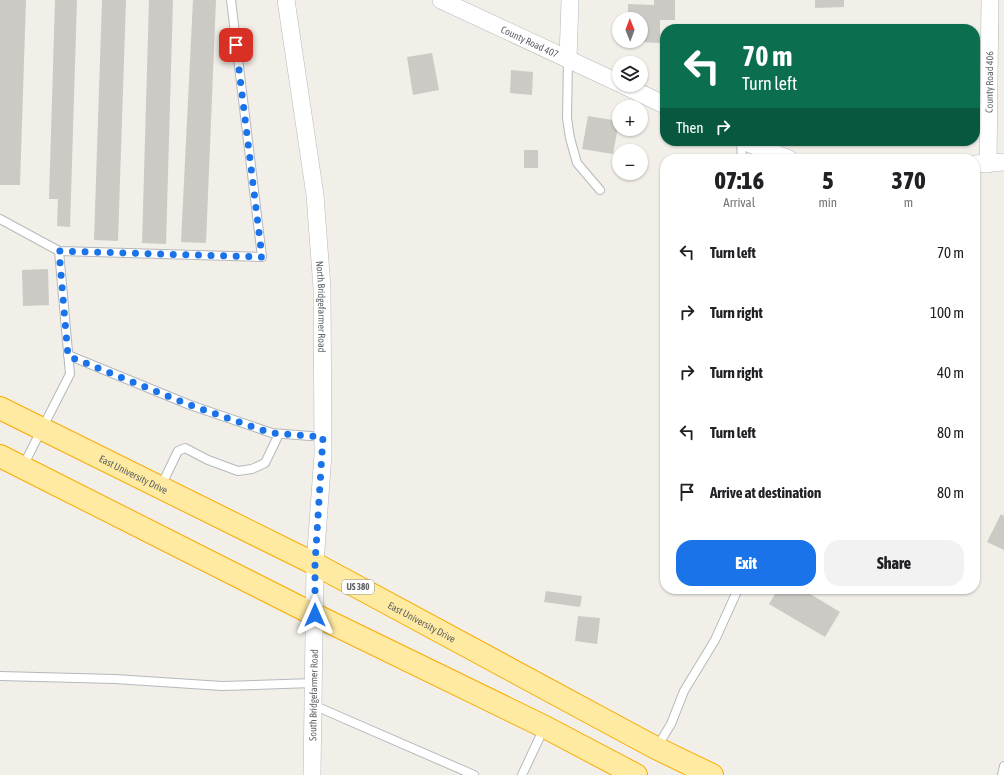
<!DOCTYPE html>
<meta charset="utf-8">
<style>
body{margin:0;font-family:"Asap Condensed",sans-serif;background:#f2f2f2;color:#202124;height:100vh;display:flex;flex-direction:column;font-size:15px;white-space:nowrap}
*{box-sizing:border-box;margin:0}
p{font-size:13px;color:#757577}
.icon{flex:none;width:22px;height:22px;fill:none;stroke:currentColor;stroke-width:2;stroke-linecap:round;stroke-linejoin:round}
.map{position:relative;flex:1;overflow:hidden}
.panel{position:absolute;left:660px;top:154px;width:320px;height:440px;display:flex;flex-direction:column;background:#fff;border-radius:16px;box-shadow:0 1px 3px #0004}
.panel>*{flex:none}
.hud{position:absolute;left:660px;top:24px;width:320px;height:122px;border-radius:16px;box-shadow:0 1px 3px #0004;background:#0b6e4f;color:#fff;overflow:hidden}
.needle{width:26px;rotate:359deg}
.buttons{position:absolute;left:612px;top:12px;display:grid;gap:8px}
.buttons a{display:grid;place-items:center;width:36px;height:36px;border-radius:50%;background:#fff;box-shadow:0 1px 3px #0004;font-size:20px}
.pin{position:absolute;display:grid;place-items:center;width:34px;height:34px;color:#fff;margin:-17px;border-radius:8px;box-shadow:0 2px 6px #0006}
.me{position:absolute;width:44px;margin:-22px;rotate:0deg;stroke-linejoin:round;filter:drop-shadow(0 0 3px #0008)}
.turn{display:flex;align-items:center;gap:14px;height:84px;padding:0 16px;font-size:18px}
.turn .icon{width:52px;height:52px;stroke-width:2.5}
.turn b{display:block;font-size:28px;line-height:34px}
.then{display:flex;align-items:center;height:38px;padding:0 16px;background:#0003;gap:8px;font-size:15px}
.eta{display:flex;justify-content:space-evenly;align-items:center;height:68px;text-align:center}
.eta b{font-size:24px;font-weight:800;line-height:28px}
.primary-button{display:flex;gap:8px;margin-top:auto;padding:8px 16px}
.primary-button a{flex:1;height:46px;border-radius:16px;background:#1a73e8;color:#fff;font-size:16px;font-weight:800;line-height:46px;text-align:center}
.primary-button a+a{background:#f2f2f2;color:#202124}
ul{padding:0;list-style:none}
li{display:flex;align-items:center;gap:12px;height:60px;padding:0 16px}
li div{flex:1}
li b{display:block;font-size:15px}
li em{font-style:normal}
.map>svg:first-child{display:block}
</style>
<div class="map">
<svg width="1004" height="775" viewBox="0 0 1004 775">
<rect width="100%" height="100%" fill="#f1efe8"/>
<g fill="#cccac5">
<path d="M0,0H26L20,185H0Z"/>
<path d="M55,0H77L70,227L57,226L58,199H49Z"/>
<path d="M102,0H126L118,241L94,240Z"/>
<path d="M149,0H173L166,244L142,243Z"/>
<path d="M193,0H216L206,243L181,242Z"/>
<path d="M654,0H675V20H660V43L641,42V19H628V4L654,5Z"/>
<path d="M815,0H844V7L815,8Z"/>
<path d="M432,53L439,90L413,95L407,57Z"/>
<path d="M511,70L533,72L532,95L510,93Z"/>
<path d="M588,116L619,121L613,154L582,149Z"/>
<rect x="524" y="150" width="14" height="18"/>
<path d="M48,269L49,305L23,306L22,270Z"/>
<path d="M1001,514L1004,516V550L987,542Z"/>
<path d="M778,589H802L840,612L825,637L769,604Z"/>
<path d="M546,591L582,596L580,607L544,602Z"/>
<path d="M578,616L600,618L597,644L575,641Z"/>
</g>
<g fill="none" stroke-linecap="round" stroke-linejoin="round">
<g stroke="#b5b8bc" stroke-width="10">
<g id="service">
<path d="M568,59L567,118L570,138L577,163L600,190"/>
<path d="M741,141L742,159"/>
<path d="M0,219L59,251L262,257L231,0"/>
<path d="M68,355L190,405L272,433L323,437"/>
<path d="M23,466L70,374L59,251"/>
<path d="M161,486L178,451L185,448L208,460L238,471L252,469L265,463L279,434"/>
<path d="M0,676L115,679L222,686L313,683"/>
<path d="M313,705L474,775"/>
<path d="M657,747L671,724L684,691L715,640L738,589"/>
<path d="M522,775L544,728"/>
<path d="M1002,775L1004,766"/>
</g>
</g>
<g stroke="#b5b8bc" stroke-width="18">
<g id="minor">
<path id="s1" d="M286,0L315,195L322,288L323,454L315,564L312,775"/>
<path id="s2" d="M441,0L619,83"/>
<path d="M568,59L570,0"/>
<path d="M623,85L665,105"/>
<path d="M743,141L789,159"/>
<path d="M975,164L1004,162"/>
<path id="s3" d="M988,164L990,0"/>
</g>
</g>
<g stroke="#f9ab00" stroke-width="24">
<g id="trunk">
<path id="s4" d="M0,408L315,564L656,748L712,775"/>
<path d="M0,456L315,615L545,727L636,775"/>
</g>
</g>
<use href="#service" stroke="#fff" stroke-width="8"/>
<use href="#minor" stroke="#fff" stroke-width="17"/>
<use href="#trunk" stroke="#feeaa1" stroke-width="22"/>
</g>
<g fill="none" stroke-linecap="round" stroke-linejoin="round">
<path stroke="#1a73e8" stroke-width="7" stroke-dasharray="0 12.6" d="M236,45L262,257L59,251L68,356L190,405L259,429L272,433L323,437L315,564V615"/>
</g>
<g text-anchor="middle" stroke-width="3" stroke-linejoin="round" paint-order="stroke">
<rect fill="#fff" stroke="#8f9295" stroke-width="1" x="342" y="580" width="32" height="14" rx="3"/>
<g font-size="9" font-weight="bold" fill="#5f6368">
<text x="358" y="590">US 380</text>
</g>
<g font-size="10" fill="#5f6368" stroke="#fff">
<text dy="4" stroke="none"><textPath href="#s2" startOffset="98">County Road 407</textPath></text>
<text dy="4" stroke="none"><textPath href="#s3" startOffset="82">County Road 406</textPath></text>
<text dy="4" stroke="none"><textPath href="#s1" startOffset="309">North Bridgefarmer Road</textPath></text>
<text dy="4" stroke="none"><textPath href="#s4" startOffset="149">East University Drive</textPath></text>
<text dy="4" stroke="none"><textPath href="#s4" startOffset="473">East University Drive</textPath></text>
<text transform="translate(313 695) rotate(-89)" y="4">South Bridgefarmer Road</text>
</g>
</g>
</svg>
<div class="buttons">
<a><svg class="needle" viewBox="-14 -14 28 28"><path d="M0-13l5 13h-10z" fill="#e53935"/><path d="M0 13l5-13h-10z" fill="#757577"/></svg></a>
<a><svg class="icon" aria-label="layers" viewBox="0 0 24 24"><path d="M12 4l9 5-9 5-9-5zM3 14l9 5 9-5"/></svg></a>
<a>+</a>
<a>−</a>
</div>
<div class="pin" style="left:236px;top:45px;background:#d93025"><svg class="icon" aria-label="arrive" viewBox="0 0 24 24"><path d="M6 21V4h12l-3 4 3 4H6"/></svg></div>
<svg class="me" style="left:315px;top:615px" viewBox="-20 -20 40 40"><path d="M0-17L14 15 0 8-14 15z" fill="#1a73e8" stroke="#fff" stroke-width="4"/></svg>
<div class="hud">
<div class="turn"><svg class="icon" aria-label="left" viewBox="0 0 24 24"><path d="M17 20v-9H6M10 6l-5 5 5 5"/></svg><div><b>70 m</b>Turn left</div></div>
<div class="then">Then<svg class="icon" aria-label="right" viewBox="0 0 24 24"><path d="M7 20v-9h11M14 6l5 5-5 5"/></svg></div>
</div>
<section class="panel">
<div class="eta">
<div><b>07:16</b><p>Arrival</p></div>
<div><b>5</b><p>min</p></div>
<div><b>370</b><p>m</p></div>
</div>
<ul>
<li><svg class="icon" aria-label="left" viewBox="0 0 24 24"><path d="M17 20v-9H6M10 6l-5 5 5 5"/></svg><div><b>Turn left</b></div><em>70 m</em></li>
<li><svg class="icon" aria-label="right" viewBox="0 0 24 24"><path d="M7 20v-9h11M14 6l5 5-5 5"/></svg><div><b>Turn right</b></div><em>100 m</em></li>
<li><svg class="icon" aria-label="right" viewBox="0 0 24 24"><path d="M7 20v-9h11M14 6l5 5-5 5"/></svg><div><b>Turn right</b></div><em>40 m</em></li>
<li><svg class="icon" aria-label="left" viewBox="0 0 24 24"><path d="M17 20v-9H6M10 6l-5 5 5 5"/></svg><div><b>Turn left</b></div><em>80 m</em></li>
<li><svg class="icon" aria-label="arrive" viewBox="0 0 24 24"><path d="M6 21V4h12l-3 4 3 4H6"/></svg><div><b>Arrive at destination</b></div><em>80 m</em></li>
</ul>
<div class="primary-button"><a>Exit</a><a>Share</a></div>
</section>
</div>
